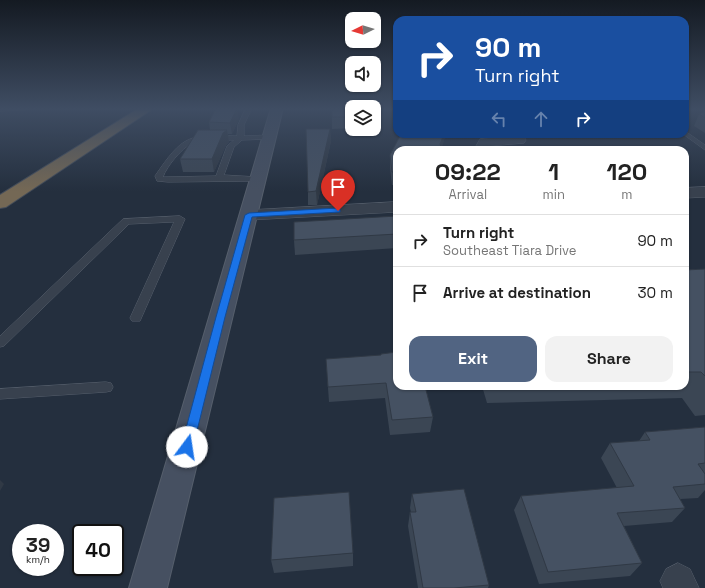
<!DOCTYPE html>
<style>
body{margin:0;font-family:"Space Grotesk",sans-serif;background:#f2f2f2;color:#222;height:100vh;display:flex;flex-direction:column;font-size:15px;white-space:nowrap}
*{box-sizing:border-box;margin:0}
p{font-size:13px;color:#767676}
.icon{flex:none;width:22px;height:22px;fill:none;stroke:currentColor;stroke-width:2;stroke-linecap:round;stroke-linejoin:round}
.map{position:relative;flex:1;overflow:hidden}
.drawer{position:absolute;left:393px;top:146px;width:296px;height:244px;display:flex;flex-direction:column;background:#fff;border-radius:12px;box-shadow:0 1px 3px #0004}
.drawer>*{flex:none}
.guide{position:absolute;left:393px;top:16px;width:296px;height:122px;border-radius:12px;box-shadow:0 1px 3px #0004;background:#1a4fa0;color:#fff;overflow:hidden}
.needle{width:26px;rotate:265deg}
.controls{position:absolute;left:345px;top:12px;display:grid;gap:8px}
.controls a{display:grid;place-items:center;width:36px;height:36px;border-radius:8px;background:#fff;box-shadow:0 1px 3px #0004;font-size:20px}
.speed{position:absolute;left:12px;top:524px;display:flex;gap:8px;font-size:20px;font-weight:700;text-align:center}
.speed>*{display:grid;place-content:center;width:52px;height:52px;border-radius:50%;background:#fff;box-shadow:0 1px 3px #0004;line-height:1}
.speed small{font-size:10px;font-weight:400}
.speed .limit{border:2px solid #111;border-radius:6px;background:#fff;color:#111}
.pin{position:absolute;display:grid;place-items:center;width:34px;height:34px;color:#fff;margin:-41px -17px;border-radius:50% 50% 50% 0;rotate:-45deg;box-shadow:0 0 4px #0007}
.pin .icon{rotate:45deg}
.me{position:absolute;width:44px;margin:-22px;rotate:14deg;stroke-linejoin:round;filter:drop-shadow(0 0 3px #0008)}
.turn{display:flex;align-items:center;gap:14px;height:84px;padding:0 16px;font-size:18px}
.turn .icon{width:52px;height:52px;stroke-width:2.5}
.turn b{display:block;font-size:28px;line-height:34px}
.lanes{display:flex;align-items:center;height:38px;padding:0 16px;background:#0003;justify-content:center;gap:20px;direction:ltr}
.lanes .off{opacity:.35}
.eta{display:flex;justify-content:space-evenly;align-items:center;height:68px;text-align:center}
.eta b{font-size:24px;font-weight:800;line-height:28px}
.action{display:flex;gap:8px;margin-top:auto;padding:8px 16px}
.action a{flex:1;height:46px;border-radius:12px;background:#516482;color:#fff;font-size:16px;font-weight:800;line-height:46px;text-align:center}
.action a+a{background:#f2f2f2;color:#222}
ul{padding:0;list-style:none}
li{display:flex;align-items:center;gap:12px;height:52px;padding:0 16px;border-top:1px solid #e0e0e0}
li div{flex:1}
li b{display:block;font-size:15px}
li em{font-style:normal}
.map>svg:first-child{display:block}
</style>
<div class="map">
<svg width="705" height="588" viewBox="0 0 705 588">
<rect width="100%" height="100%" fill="#242f3e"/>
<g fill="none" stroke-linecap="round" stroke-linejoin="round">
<g stroke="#565f6c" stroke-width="1">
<g id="lane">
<path d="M0,108H28L25,110L0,111Z"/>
<path d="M246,108H252L244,125V136L270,135L273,137L270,139L242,140L234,147L224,175L258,177L262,179L261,181L168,182L157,181L155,176C183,135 188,134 237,136L238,125ZM207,140H234L227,146L216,176L163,177C167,166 181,149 192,143C197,140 202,140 207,140Z"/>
<path d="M685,131L705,145V150L683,134H685Z"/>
<path d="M180,216L185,219L140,321H132L130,318L174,222L129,224L4,346L0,347V336L123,219Z"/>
<path d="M106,382L111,383L113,387L111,391L106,392L0,399V389Z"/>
</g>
</g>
<g stroke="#565f6c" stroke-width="1">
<g id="street">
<path d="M519,136L524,137L526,140L524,143L490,146L491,150H477L476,146L480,139Z"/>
<path d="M705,187V197L685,198V188Z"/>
<path d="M397,202V212L249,220L243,219L240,215L243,211L249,210Z"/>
<path d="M678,563L690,569L699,588H663L660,581L666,569Z"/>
</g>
</g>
<g stroke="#565f6c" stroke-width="2">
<path id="secondary" d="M271,108H283L167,588H129Z"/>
</g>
<g stroke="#434c59" stroke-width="2">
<path id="highway" d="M139,108H154L6,207L0,208V195Z"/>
</g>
<use href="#lane" fill="#38414e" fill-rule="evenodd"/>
<use href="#street" fill="#38414e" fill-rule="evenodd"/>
<use href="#secondary" fill="#465061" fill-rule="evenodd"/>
<use href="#highway" fill="#746855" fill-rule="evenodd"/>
</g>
<g fill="#3b4654">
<path d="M352,108V128L332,129V117Z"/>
<path d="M705,111V133L694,126L699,114Z"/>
<path d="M239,119L232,134H228L229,142L226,145L214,172H183L180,159L210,130L209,122Z"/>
<path d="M330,129L331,141L317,205H308V192Z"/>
<path d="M401,134H446L441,149L397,150V185H392L390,168V155Z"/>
<path d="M397,216V248L295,255L294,240Z"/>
<path d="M705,269V415L695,416L682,398L487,403L482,386H685V270Z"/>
<path d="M381,354L433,417L430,432L390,435L385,398L329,402L326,359L381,356Z"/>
<path d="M705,427V490L698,498L680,499L685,508L672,522L624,526L642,563L630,576L539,584L514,510L521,496L617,488L601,458L610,443L639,441L645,432Z"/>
<path d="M412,494L489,585L488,588H418L408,526L410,512H411L410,508Z"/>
<path d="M353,553V566L274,573L271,560Z"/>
</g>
<g fill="#303945">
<path d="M237,108L239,119L232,134L230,123Z"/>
<path d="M330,129L331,141L317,205L316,191Z"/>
<path d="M227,130L229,142L226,145L214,172L212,159L223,133Z"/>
<path d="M444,134H446L441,150L440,144Z"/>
<path d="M0,480L4,484L0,491Z"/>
</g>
<g fill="#455162" stroke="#303945">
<path d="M216,108H237L230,123L209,122Z"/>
<rect x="332" y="108" width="20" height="9"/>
<path d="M705,111V118L699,114Z"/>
<path d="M306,129H330L316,191L308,192Z"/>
<path d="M198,130H227L223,133L212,159H180Z"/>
<path d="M401,134H444L440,144L442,150H397V172H392L390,155Z"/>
<path d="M397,216V234L294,240V222Z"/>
<path d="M705,269V376L701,372H685V270Z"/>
<path d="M397,352V386H425L433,417L392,420L386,383L328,387L326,359L381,355V354Z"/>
<path d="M705,427V463L698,464L705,474V484L673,487L685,508L617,513L642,563L548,572L521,496L634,486L610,443L650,440L645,432Z"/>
<path d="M464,489L489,585L454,588H423L410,512H416L412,494Z"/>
<path d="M349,492L353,553L271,560L274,498Z"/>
</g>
<linearGradient id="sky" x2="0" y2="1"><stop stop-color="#141a22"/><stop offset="0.57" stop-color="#3f4d63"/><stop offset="1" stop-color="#3f4d63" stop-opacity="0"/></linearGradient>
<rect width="705" height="191" fill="url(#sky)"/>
<path fill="#1a73e8" stroke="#114b97" d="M338,208L340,209V212L252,217L225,317L193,447L191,451L187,453L183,451L181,447L216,317L245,215L249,213Z"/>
</svg>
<div class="controls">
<a><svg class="needle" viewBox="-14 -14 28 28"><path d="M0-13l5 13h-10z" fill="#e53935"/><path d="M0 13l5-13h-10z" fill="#767676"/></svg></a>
<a><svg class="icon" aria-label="sound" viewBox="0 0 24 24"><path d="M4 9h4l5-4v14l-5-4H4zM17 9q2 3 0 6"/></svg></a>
<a><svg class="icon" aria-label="layers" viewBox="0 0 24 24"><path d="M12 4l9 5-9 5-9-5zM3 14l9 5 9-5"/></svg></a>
</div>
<div class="speed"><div>39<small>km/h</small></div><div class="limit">40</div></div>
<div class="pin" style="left:338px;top:211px;background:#d93025"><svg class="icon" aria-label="arrive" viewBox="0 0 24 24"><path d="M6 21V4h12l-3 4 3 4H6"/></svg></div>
<svg class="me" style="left:187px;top:447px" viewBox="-20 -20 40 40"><circle r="19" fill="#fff"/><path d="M0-13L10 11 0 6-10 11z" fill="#1a73e8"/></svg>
<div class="guide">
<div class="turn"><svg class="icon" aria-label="right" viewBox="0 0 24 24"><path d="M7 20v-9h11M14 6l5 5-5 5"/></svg><div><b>90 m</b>Turn right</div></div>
<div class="lanes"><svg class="icon off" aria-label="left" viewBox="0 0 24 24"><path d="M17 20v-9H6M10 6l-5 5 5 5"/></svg><svg class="icon off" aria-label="ahead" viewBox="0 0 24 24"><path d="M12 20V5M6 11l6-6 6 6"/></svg><svg class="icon" aria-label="right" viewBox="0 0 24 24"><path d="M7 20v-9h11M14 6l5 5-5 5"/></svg></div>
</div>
<section class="drawer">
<div class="eta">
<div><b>09:22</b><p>Arrival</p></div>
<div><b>1</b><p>min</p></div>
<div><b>120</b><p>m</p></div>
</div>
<ul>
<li><svg class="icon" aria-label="right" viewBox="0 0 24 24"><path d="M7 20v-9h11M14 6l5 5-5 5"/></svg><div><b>Turn right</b><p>Southeast Tiara Drive</p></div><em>90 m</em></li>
<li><svg class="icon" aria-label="arrive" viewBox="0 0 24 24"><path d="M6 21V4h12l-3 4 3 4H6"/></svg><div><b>Arrive at destination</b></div><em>30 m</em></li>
</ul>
<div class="action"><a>Exit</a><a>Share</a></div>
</section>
</div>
